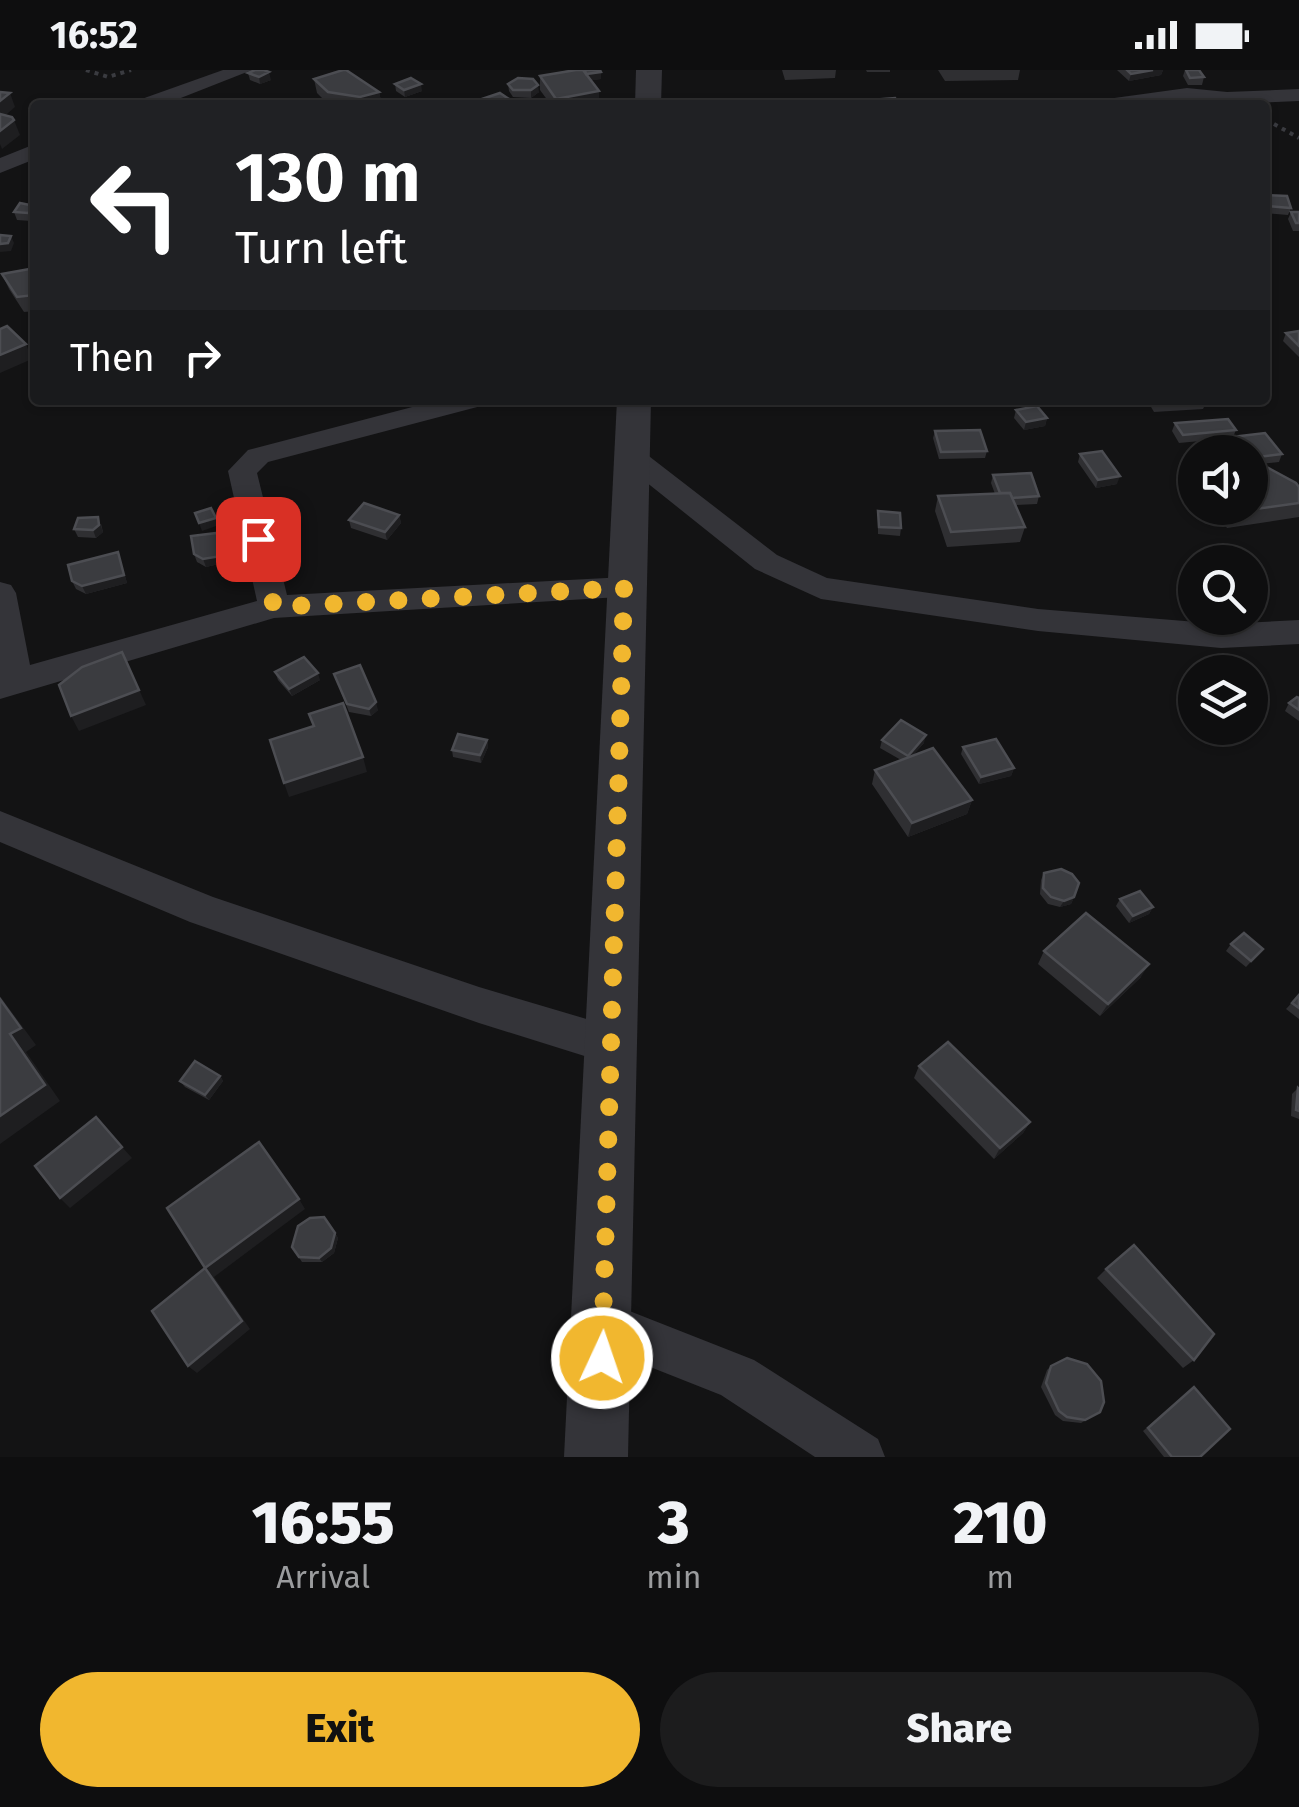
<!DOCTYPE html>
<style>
body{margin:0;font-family:"Fira Sans",sans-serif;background:#1c1c1d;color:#f1f3f6;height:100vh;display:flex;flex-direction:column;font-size:38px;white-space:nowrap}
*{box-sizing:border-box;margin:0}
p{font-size:32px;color:#9b9c9e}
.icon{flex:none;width:55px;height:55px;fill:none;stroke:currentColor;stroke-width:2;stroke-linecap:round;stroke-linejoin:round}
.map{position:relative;height:1387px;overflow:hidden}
.details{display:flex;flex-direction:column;background:#0e0e0f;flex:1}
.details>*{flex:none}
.banner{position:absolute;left:30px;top:30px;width:1240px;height:305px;border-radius:10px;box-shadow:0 2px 8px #0004,0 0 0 2px #2e2e2f;background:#202124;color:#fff;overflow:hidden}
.tools{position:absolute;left:1178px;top:365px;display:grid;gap:20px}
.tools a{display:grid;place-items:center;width:90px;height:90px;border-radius:50%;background:#0e0e0f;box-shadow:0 2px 8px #0004,0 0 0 2px #2e2e2f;font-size:50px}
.pin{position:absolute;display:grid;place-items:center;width:85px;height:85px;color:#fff;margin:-42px;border-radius:20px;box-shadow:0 5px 15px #0006}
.me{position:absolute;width:110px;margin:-55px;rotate:3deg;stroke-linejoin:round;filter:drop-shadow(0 0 8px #0008)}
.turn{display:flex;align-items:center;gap:35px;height:210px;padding:0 40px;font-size:45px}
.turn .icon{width:130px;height:130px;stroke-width:2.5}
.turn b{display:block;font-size:70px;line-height:85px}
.then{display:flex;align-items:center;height:95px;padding:0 40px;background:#0003;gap:20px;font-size:38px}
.eta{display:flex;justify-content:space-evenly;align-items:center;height:170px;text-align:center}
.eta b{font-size:60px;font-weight:800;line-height:70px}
.primary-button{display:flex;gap:20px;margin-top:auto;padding:20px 40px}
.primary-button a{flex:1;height:115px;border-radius:60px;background:#f1b72f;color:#111;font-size:40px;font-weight:800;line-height:115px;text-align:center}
.primary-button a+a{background:#1c1c1d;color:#f1f3f6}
.status{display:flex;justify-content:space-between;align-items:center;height:70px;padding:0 50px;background:#0e0e0f;direction:ltr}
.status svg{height:28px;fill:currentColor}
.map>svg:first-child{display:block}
</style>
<div class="status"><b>16:52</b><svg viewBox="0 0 49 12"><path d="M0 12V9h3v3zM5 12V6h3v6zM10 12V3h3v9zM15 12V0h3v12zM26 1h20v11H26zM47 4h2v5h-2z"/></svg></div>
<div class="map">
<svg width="1299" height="1387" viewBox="0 0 1299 1387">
<rect width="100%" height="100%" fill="#131314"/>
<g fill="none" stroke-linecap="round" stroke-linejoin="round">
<g stroke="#3a3b40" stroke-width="4" stroke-dasharray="4 5" stroke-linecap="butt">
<path d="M86,0L108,7L131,0"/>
<path d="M1274,54L1299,68"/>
</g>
<g fill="#343439" fill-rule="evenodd">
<path d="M223,0H252L163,35H133L136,31Z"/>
<path d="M1187,18L1227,22L1299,19V31L1227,34L1187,30L1097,35L1107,29Z"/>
<path d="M35,74V89L0,103V88Z"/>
<path d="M439,330H485L481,336L268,392L257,403L287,525L625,507L636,510L641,518L636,526L274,548L0,629V512L11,515L16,523L30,595L257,531L228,401L248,380Z"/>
<path d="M631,377L641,380L777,485L827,508L1038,539L1221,554L1299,550V574L1221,578L1038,561L821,529L755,499L621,392L617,386L621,380Z"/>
<path d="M0,741L213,827L479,917L610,956L625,962L631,975L625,988L610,994L479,953L190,852L0,772Z"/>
<path d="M604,1231L754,1290L878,1369L885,1387H815L721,1325L587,1272L580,1255L587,1238Z"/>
</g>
<g fill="#343439" fill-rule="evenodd">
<path d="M636,0H662L661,35H635Z"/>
<path d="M617,330H651L628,1387H564Z"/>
</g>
</g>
<g fill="#2f2f32">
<path d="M569,0H600L601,9L591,10L599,35H551L540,20V6Z"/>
<path d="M782,0H836L835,8L785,10Z"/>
<path d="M866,0H890V2H867Z"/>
<path d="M938,0H1020L1018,10L945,11Z"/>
<path d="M1117,0H1163L1161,5L1129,11Z"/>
<path d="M1185,0L1204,7L1202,15H1188L1183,6Z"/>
<path d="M248,3L271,10L260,14L250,10Z"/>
<path d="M314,9L379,22L382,35H329L317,23Z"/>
<path d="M395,14L422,21L405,27L396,21Z"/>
<path d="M508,14L539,22L531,28L513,27L509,21Z"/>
<path d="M1265,125L1291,138L1288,145L1265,143Z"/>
<path d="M35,136V147L31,151L17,150L14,142Z"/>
<path d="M1291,142H1299V161H1293L1288,149Z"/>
<path d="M35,198V241L24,242L9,219L2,204Z"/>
<path d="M1299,261V287L1283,271L1286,263Z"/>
<path d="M1147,330H1206L1207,331L1203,339L1154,342Z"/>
<path d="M1016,340L1047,348L1045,356L1024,360L1014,348Z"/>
<path d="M1175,353L1236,360L1233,367L1282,384L1279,392L1250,395V382H1235L1229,375L1232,368L1179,373L1172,361Z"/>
<path d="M935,361L987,381L985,388L939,389L933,368Z"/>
<path d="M1080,384L1117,414L1096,418L1078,392Z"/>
<path d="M993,405L1039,426L1037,434L1015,435L1025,457L1020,472L947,477L935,441L938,426L995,424L991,413Z"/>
<path d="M1299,417V447L1227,458L1212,438H1250Z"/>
<path d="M878,441L901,458L900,466L878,464Z"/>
<path d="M399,445L401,453L387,470L351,458L349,450Z"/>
<path d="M101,454L103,462L96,468L78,467L74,459Z"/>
<path d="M217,463L223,493L206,497L197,492L194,484Z"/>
<path d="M118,482L127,513L86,524L76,519L72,511Z"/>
<path d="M275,602L320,610L292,626L278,610Z"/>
<path d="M334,604L378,640L371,646L349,642Z"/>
<path d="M1299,628V651L1285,641L1289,633Z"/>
<path d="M487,670L488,677L481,693L453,687L452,680Z"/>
<path d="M882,670L924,673L912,686L972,730L967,744L908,767L872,714L875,700L901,690L880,678Z"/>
<path d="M963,677L1014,698L1011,706L979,714L961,684Z"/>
<path d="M1044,803L1074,827L1071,834L1060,837L1048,834L1040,824L1041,810Z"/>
<path d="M1120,829L1153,837L1149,844L1129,853L1116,836Z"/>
<path d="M1231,874L1263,879L1246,897L1226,881Z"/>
<path d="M1044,881L1141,907L1100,946L1038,894Z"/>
<path d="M1299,925V949L1286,939Z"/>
<path d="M919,996L1030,1052L1023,1063L994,1089L914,1008Z"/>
<path d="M220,1006L223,1011L209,1030L185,1017L180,1011Z"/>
<path d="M1298,1018L1299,1019V1049L1291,1046L1292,1024Z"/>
<path d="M335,1163L338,1168L334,1183L322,1192H302L292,1177Z"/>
<path d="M1106,1199L1194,1290L1183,1298L1097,1208Z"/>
<path d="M1051,1296L1095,1345L1081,1353L1063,1351L1055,1345L1041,1317L1047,1300Z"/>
<path d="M1194,1317L1200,1387H1164L1143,1361Z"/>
</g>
<g fill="#1e1e20">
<path d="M1153,0H1163L1161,5L1129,11L1131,4Z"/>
<path d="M269,2L271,10L260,14L259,7Z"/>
<path d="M601,2V9L586,11V4Z"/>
<path d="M421,14L422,21L405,27L404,20Z"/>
<path d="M538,15L539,22L531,28V20Z"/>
<path d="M599,21V35H556V29Z"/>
<path d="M379,22L382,35H362L360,27Z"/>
<path d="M10,23L15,37L0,50V31Z"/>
<path d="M14,50L20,65L2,79L0,74V61Z"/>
<path d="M35,137V147L31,151L28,143Z"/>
<path d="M11,166L14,173L11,181L0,182V174Z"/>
<path d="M26,274L32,289L0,303V285Z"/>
<path d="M1047,348L1045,356L1024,360L1026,352Z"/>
<path d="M1120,406L1117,414L1096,418L1098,410Z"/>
<path d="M399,445L401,453L387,470L385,462Z"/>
<path d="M98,447L103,462L96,468L93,460Z"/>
<path d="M216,448L219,455L202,461L199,453Z"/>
<path d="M217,463L223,493L206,497L203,489Z"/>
<path d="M118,482L127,513L86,524L82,516Z"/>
<path d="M122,582L146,635L79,661L71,646Z"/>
<path d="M318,603L320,610L292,626L289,619Z"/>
<path d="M376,632L378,640L371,646L369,639Z"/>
<path d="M926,665L924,673L906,693L908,686Z"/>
<path d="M487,670L488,677L481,693L480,685Z"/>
<path d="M363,687L367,702L289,727L284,713Z"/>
<path d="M1014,698L1011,706L979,714L981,707Z"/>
<path d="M972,730L967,744L908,767L912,753Z"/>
<path d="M1074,827L1071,834L1060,837L1064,831Z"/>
<path d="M1153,837L1149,844L1129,853L1133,846Z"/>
<path d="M1149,894L1141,907L1100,946L1108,934Z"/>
<path d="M0,926L36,975L26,982L60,1031L0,1074V1046L10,964Z"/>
<path d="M220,1006L223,1011L209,1030L205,1025Z"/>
<path d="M1030,1052L1023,1063L994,1089L1000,1078Z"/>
<path d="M122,1077L132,1088L70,1138L60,1128Z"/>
<path d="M299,1129L305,1139L214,1207L250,1259L197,1303L188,1296L205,1198Z"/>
<path d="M335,1163L338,1168L334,1183L322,1192L319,1188Z"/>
</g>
<g fill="#3b3c40" stroke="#4c4d52" stroke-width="2.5">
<path d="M255,0H264L269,2L259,7L248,3Z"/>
<path d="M343,0H346L379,22L360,27L328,22L314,9Z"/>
<path d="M576,0H583L599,21L556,29L540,6Z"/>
<path d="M585,0H600L601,2L586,4Z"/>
<path d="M1127,0H1153L1131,4Z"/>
<path d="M1186,0H1199L1204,7L1190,8Z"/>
<path d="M411,8L421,14L404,20L395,14Z"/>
<path d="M518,8L533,9L538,15L531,20H513L508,14Z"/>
<path d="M0,22L10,23L0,31Z"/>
<path d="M500,23L518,35H490L482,29Z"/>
<path d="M895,28L899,34L886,35L882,29Z"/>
<path d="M0,44L12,47L14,50L0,61Z"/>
<path d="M1265,125L1287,126L1291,138L1267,136Z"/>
<path d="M20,133L35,136V137L28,143L14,142Z"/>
<path d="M1291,142H1299V153H1296Z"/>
<path d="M0,165L11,166L8,173L0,174Z"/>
<path d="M35,198V225L17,227L2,204Z"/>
<path d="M7,256L26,274L0,285V259Z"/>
<path d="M1299,261V276L1286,263Z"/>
<path d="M1154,330H1206L1207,331L1157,334Z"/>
<path d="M1037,336L1047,348L1026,352L1016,340Z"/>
<path d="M1228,349L1236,360L1183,365L1175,353Z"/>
<path d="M980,360L987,381L941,382L935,361Z"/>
<path d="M1265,363L1282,384L1250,388V382H1244L1232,367Z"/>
<path d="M1102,381L1120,406L1098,410L1080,384Z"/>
<path d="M1263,395L1296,413L1299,417V433L1234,442L1230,438H1250V397Z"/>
<path d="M1031,403L1039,426L1012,428L1010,423H1000L993,405Z"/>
<path d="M1010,423L1025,457L951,462L938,426Z"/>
<path d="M364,433L399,445L385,462L349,450Z"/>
<path d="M211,438L216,448L199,453L195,443Z"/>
<path d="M878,441L900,443L901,458L879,457Z"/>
<path d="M98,447L99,455L93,460L74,459L78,448Z"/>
<path d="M217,463L221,486L203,489L194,484L191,466Z"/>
<path d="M118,482L124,505L82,516L72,511L68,495Z"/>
<path d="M122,582L139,620L71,646L59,615L82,597Z"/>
<path d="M304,587L318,603L289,619L275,602Z"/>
<path d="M360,595L376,632L369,639L347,634L334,604Z"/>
<path d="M1297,627L1299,628V640L1289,633Z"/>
<path d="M343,633L363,687L284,713L270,670L314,656L309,644Z"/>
<path d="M901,650L926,665L908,686L882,670Z"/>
<path d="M458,664L487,670L480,685L452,680Z"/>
<path d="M996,669L1014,698L981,707L963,677Z"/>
<path d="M933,678L972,730L912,753L875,700Z"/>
<path d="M1061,799L1072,804L1079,813L1074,827L1064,831L1051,827L1043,818L1044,803Z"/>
<path d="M1140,821L1153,837L1133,846L1120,829Z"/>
<path d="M1086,843L1149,894L1108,934L1044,881Z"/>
<path d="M1244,863L1263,879L1251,891L1231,874Z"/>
<path d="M1299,925V938L1292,933Z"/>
<path d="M0,929L21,958L10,964L45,1015L0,1046Z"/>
<path d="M948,972L1030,1052L1000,1078L919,996Z"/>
<path d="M195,991L220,1006L205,1025L180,1011Z"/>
<path d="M1298,1018L1299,1019V1041L1296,1040Z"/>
<path d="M96,1047L122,1077L60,1128L35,1096Z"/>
<path d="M259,1072L299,1129L205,1198L167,1138Z"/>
<path d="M324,1147L335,1163L331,1178L319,1188L299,1187L292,1177L298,1156L310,1148Z"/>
<path d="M1134,1175L1214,1264L1194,1290L1106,1199Z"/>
<path d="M205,1198L242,1251L188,1296L152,1241Z"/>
<path d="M1067,1288L1087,1294L1101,1311L1104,1332L1100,1342L1085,1350L1067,1347L1059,1341L1046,1313L1051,1296Z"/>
<path d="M1194,1317L1230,1359L1200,1387H1172L1148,1358Z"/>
</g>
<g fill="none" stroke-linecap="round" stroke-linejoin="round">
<path stroke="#f1b72f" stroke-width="18" stroke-dasharray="0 32.4" d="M258,469L274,537L624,518L602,1288"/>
</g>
</svg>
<div class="tools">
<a><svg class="icon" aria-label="sound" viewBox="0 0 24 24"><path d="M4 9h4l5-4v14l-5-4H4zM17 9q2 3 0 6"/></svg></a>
<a><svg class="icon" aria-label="search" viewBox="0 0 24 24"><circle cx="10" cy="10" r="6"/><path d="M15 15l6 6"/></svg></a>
<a><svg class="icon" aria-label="layers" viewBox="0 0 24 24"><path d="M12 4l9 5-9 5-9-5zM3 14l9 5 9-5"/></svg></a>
</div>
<div class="pin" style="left:258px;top:469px;background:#d93025"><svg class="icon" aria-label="arrive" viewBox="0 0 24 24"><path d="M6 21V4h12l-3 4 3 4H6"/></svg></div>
<svg class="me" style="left:602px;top:1288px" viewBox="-20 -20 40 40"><circle r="17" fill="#f1b72f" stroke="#fff" stroke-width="3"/><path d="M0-11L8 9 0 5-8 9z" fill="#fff"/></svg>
<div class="banner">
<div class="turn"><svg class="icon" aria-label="left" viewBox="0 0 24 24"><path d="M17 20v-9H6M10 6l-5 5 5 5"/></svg><div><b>130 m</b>Turn left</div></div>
<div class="then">Then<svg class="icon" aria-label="right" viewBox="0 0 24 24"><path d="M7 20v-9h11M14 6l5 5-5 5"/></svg></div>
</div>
</div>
<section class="details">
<div class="eta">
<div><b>16:55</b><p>Arrival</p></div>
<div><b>3</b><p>min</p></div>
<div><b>210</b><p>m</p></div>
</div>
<div class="primary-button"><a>Exit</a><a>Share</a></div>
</section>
